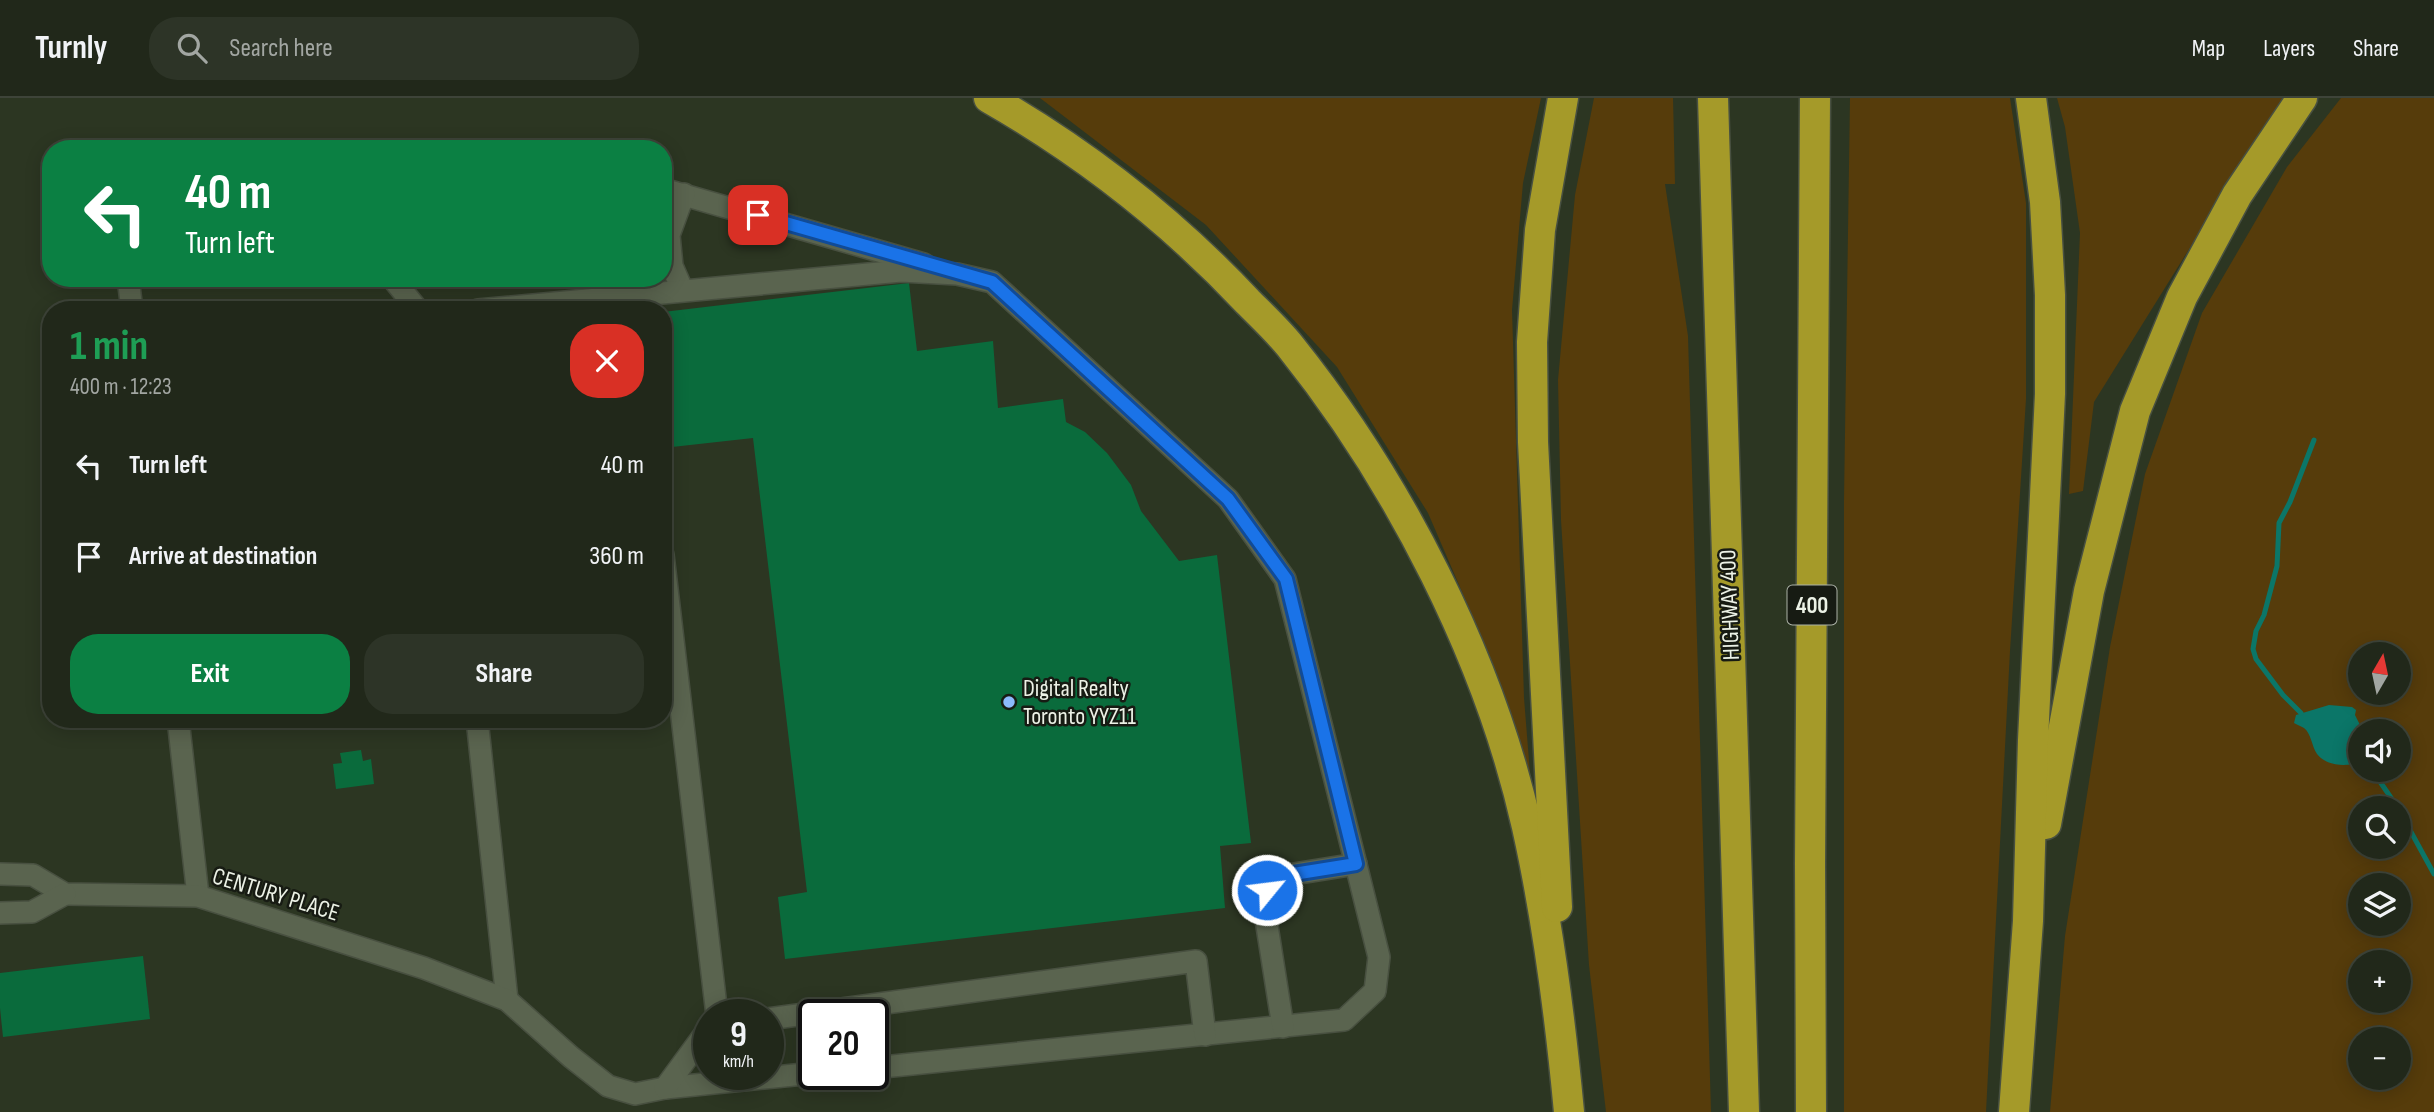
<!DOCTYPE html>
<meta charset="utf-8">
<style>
body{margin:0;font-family:"Sofia Sans Condensed",sans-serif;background:#2d3427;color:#f1f3f6;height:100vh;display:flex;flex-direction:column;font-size:26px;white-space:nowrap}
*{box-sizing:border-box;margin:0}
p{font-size:23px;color:#a2a6a2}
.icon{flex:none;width:38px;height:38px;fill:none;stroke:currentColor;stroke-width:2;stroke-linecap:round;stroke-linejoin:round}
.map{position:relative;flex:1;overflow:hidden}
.drawer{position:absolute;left:42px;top:203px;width:630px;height:427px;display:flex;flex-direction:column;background:#21281a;border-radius:28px;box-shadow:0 4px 18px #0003,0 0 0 2px #3e4439}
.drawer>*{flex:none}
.guide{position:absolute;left:42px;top:42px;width:630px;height:147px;border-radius:28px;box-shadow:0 4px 18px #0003,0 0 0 2px #3e4439;background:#0b8043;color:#fff;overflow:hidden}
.needle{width:46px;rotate:9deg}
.buttons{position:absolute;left:2348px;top:544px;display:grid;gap:14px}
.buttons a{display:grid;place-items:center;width:63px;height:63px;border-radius:50%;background:#21281a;box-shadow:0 4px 18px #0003,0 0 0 2px #3e4439;font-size:35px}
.speed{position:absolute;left:693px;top:901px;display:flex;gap:14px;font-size:35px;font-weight:700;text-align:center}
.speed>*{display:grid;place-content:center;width:91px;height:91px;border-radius:50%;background:#21281a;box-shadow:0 4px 18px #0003,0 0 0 2px #3e4439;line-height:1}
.speed small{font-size:18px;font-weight:400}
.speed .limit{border:4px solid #111;border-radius:10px;background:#fff;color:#111}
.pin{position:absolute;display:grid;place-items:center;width:60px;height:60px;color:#fff;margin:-30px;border-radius:14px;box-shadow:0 4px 10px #0006}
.me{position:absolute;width:77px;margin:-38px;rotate:61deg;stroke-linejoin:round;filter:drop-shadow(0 0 5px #0008)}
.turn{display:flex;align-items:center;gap:24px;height:147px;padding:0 28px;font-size:32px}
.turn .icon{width:91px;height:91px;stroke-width:2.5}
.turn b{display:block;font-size:49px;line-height:60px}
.round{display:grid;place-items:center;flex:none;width:74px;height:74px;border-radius:28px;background:#2d3427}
.summary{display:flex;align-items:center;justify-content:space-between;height:119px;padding:0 28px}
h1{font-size:42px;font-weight:700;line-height:52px;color:#1e9e55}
.action{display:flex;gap:14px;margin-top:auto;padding:14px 28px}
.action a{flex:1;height:80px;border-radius:28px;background:#0b8043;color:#fff;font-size:28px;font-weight:700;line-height:80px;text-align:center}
.action a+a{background:#2d3427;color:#f1f3f6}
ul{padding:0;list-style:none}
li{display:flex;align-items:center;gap:21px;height:91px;padding:0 28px}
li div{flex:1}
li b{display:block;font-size:26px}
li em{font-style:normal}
header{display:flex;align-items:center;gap:42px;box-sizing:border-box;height:98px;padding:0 35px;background:#21281a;border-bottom:2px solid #3e4439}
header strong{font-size:33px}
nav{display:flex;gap:38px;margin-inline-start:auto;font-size:24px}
.search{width:490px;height:63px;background:#2d3427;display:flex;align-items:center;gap:18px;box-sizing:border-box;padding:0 24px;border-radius:28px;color:#a2a6a2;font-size:26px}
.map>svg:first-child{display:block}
</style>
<header>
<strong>Turnly</strong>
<div class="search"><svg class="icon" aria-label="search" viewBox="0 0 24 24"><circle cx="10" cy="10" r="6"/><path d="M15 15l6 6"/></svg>Search here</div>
<nav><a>Map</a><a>Layers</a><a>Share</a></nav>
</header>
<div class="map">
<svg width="2434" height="1014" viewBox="0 0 2434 1014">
<rect width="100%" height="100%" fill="#2c3622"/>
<g fill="#563c0b" fill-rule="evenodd">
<path d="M1040,0H1541L1523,85L1512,212L1524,600L1532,700L1520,649L1491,561L1428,415L1337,269L1206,127Z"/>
<path d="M1594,0H1673L1675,86H1665L1688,238L1711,1014H1606L1589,867L1561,422L1558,282L1575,97Z"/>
<path d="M1850,0H2010L2026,105V301L2010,553L1986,1014H1844V403Z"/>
<path d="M2057,0H2283L2094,304L2083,393L2069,396L2080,135L2065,29Z"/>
<path d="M2341,0H2434V1014H2050L2065,838L2110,549L2145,376L2202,215L2287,69ZM2361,556H2399V595H2361ZM2361,634H2399V672H2361ZM2361,710H2399V749H2361ZM2361,788H2399V826H2361ZM2361,864H2399V903H2361ZM2361,942H2399V980H2361Z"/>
</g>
<path fill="#0b7668" d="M2329,607L2352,609L2356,612L2355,617L2363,633L2361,634V663C2348,670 2326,668 2317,656C2312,649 2311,635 2304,630C2301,628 2297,627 2294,625L2296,617Z"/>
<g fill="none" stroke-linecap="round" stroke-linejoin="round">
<g stroke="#0b7668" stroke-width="5">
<path d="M2301,615L2283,597L2256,561L2253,551L2256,533L2264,517L2277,468L2279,425L2290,404L2314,342"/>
<path d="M2372,672L2398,710"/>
<path d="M2399,712L2434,776"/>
</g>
</g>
<g fill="#0a6b3c">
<path d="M909,185L917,253L993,243L998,310L1063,301L1066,324L1085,334L1107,355L1131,387L1141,413L1179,463L1217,457L1251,745L1220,748L1225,810L785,861L778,799L807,794L753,340L663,350V214Z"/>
<path d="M361,652L363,663L371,661L374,686L336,691L333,666L342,665L340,655Z"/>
<path d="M143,858L150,921L3,939L0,910V875Z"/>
</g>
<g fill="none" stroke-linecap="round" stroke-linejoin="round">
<g stroke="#485040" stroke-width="24">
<g id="minor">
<path d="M663,91L924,166"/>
<path d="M128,180L132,212"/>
<path d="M392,180L418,212"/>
<path d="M682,191L672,168L669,137L684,96"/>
<path d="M478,212L901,173L957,176L992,184L1228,401L1285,481L1379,859L1375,893L1344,922L873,970"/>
<path d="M663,457L717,917"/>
<path d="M178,621L198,798"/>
<path d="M477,621L507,902"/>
<path d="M0,776L33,777L65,796L198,798L424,870L507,902L571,959L608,988L635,996L665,990L814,975"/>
<path d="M0,815L32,814L65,796"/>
<path d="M768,921L1196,863L1205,937"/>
<path d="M1283,929L1264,809L1267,792L1281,778L1356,766"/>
<path d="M665,990L709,930"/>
</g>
</g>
<g stroke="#485040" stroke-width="33">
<g id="highway">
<path d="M989,0C1085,55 1172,123 1248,204C1262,218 1278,233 1290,248C1399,384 1489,560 1527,729C1548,823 1560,918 1569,1014"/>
<path d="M1713,0L1744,1014"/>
<path d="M2046,726L2089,493L2135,313L2182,199L2237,97L2302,0"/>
<path d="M1557,809L1533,344L1532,244L1540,132L1563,0"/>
<path d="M1811,1014L1810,766L1815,0"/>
<path d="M2014,1014L2028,823L2033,642L2050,296V197L2045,104L2031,0"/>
</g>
</g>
<use href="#minor" stroke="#5a644f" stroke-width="21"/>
<use href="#highway" stroke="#a59a29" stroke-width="30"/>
</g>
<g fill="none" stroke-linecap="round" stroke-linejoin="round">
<g stroke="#114b97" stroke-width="18">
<path id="route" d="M758,117L992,184L1228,401L1286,481L1356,766L1281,778L1267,792"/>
</g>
<use href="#route" stroke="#1a73e8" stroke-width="12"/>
</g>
<circle fill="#8bbafc" stroke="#171b13" stroke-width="2.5" cx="1009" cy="604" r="7"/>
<g text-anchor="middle" stroke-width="5" stroke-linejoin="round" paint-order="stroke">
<rect fill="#171b13" stroke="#acb2a7" stroke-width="2" x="1787.5" y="487.5" width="49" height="39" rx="5"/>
<g font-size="23" font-weight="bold" fill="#ecf2e6">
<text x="1812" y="515">400</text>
</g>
<g font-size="24" fill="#ecf2e6" stroke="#171b13">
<text transform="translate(1729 507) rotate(-92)" y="8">HIGHWAY 400</text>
<text transform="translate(276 796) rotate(17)" y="8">CENTURY PLACE</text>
</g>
<g font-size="24" fill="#ecf2e6" stroke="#171b13" text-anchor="start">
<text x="1023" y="598">Digital Realty<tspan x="1023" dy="28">Toronto YYZ11</tspan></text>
</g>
</g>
</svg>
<div class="buttons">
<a><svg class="needle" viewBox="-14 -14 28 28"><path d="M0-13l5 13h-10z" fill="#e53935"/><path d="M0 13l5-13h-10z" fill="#a2a6a2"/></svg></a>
<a><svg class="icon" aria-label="sound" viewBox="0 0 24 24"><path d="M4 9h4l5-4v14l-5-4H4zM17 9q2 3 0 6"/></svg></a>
<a><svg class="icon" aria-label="search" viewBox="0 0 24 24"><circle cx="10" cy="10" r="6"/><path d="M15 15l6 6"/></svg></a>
<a><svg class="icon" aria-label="layers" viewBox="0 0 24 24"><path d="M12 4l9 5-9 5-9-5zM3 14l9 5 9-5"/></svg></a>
<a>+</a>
<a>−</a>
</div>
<div class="speed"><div>9<small>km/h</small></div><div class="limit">20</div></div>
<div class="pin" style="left:758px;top:117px;background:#d93025"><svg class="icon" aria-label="arrive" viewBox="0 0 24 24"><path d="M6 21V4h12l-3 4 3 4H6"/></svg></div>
<svg class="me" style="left:1267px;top:792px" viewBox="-20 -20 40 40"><circle r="17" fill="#1a73e8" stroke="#fff" stroke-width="3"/><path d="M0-11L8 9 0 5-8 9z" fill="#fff"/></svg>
<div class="guide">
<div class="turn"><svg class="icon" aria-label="left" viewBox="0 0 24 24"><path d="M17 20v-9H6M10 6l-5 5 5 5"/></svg><div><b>40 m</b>Turn left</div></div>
</div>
<section class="drawer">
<div class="summary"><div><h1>1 min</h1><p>400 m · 12:23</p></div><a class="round" style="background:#d93025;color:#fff"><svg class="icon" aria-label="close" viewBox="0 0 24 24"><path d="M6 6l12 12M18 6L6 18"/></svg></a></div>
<ul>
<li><svg class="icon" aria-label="left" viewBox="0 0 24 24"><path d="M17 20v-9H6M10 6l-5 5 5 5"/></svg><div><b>Turn left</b></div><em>40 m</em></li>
<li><svg class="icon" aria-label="arrive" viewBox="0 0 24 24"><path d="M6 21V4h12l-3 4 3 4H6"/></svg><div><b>Arrive at destination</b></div><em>360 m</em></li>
</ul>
<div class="action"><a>Exit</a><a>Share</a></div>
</section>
</div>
